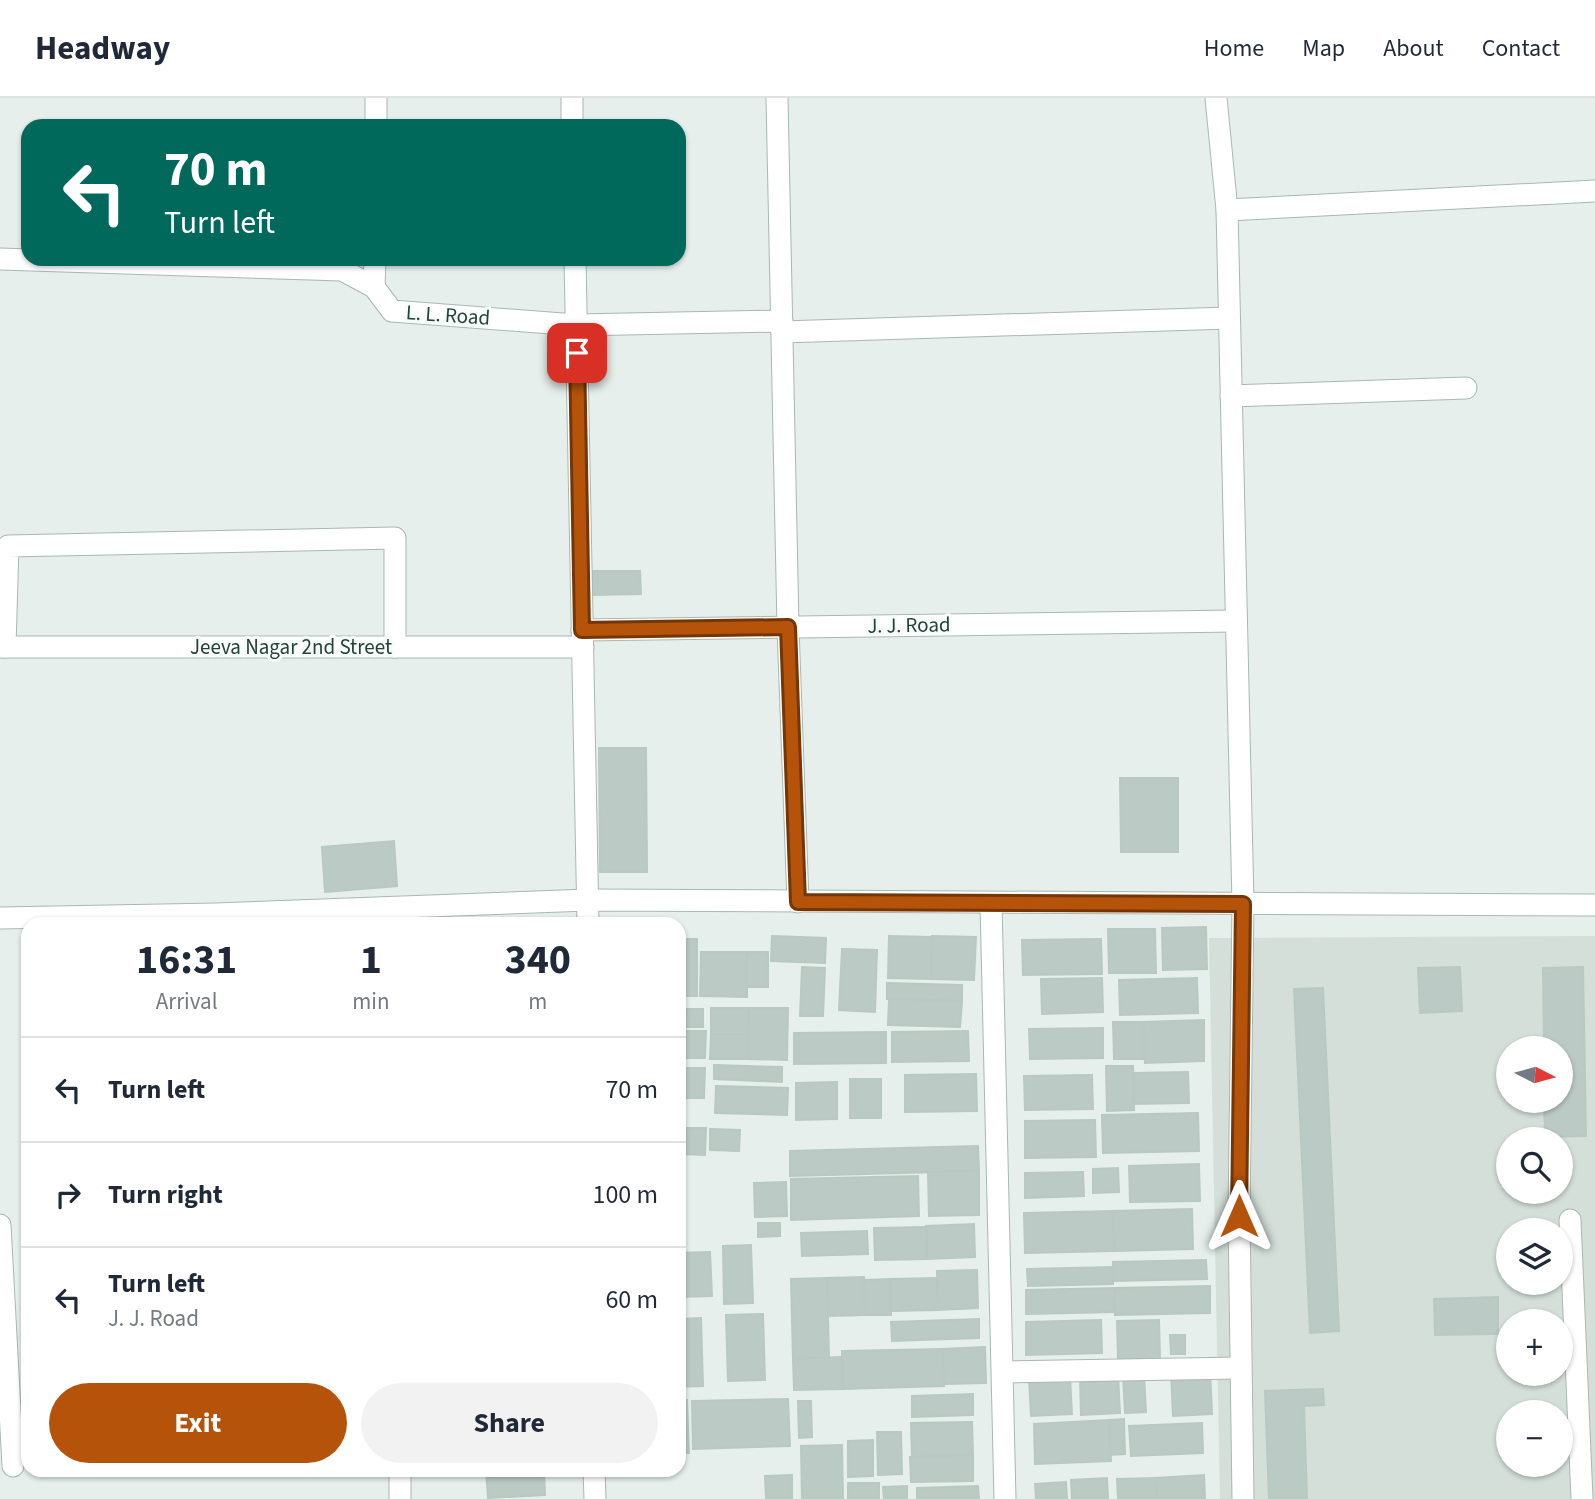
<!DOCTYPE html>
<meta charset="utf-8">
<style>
body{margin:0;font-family:"Source Sans 3",sans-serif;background:#f2f2f3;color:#1f2937;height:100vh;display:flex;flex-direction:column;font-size:26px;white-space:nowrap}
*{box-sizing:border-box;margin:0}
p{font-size:23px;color:#747a83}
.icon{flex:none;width:38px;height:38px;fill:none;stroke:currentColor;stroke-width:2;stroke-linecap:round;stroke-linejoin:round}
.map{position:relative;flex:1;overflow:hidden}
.sheet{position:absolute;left:21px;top:819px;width:665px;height:560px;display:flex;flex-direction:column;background:#fff;border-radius:21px;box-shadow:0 2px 5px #0004}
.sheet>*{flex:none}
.guide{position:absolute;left:21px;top:21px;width:665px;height:147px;border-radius:21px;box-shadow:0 2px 5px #0004;background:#00695c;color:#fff;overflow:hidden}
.needle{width:46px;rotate:96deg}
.fabs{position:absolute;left:1496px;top:938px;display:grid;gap:14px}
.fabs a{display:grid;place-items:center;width:77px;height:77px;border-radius:50%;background:#fff;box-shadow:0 2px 5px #0004;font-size:35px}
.pin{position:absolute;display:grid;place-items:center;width:60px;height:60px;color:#fff;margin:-30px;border-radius:14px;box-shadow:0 4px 10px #0006}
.me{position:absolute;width:77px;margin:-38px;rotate:0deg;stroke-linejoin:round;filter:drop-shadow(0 0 5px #0008)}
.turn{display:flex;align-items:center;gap:24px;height:147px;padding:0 28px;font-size:32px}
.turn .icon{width:91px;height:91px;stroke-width:2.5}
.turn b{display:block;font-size:49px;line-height:60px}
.eta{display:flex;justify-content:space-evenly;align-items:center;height:119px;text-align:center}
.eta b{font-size:42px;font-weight:700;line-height:49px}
.cta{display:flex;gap:14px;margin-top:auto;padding:14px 28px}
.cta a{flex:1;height:80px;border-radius:42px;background:#b45309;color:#fff;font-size:28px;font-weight:700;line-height:80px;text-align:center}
.cta a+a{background:#f2f2f3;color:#1f2937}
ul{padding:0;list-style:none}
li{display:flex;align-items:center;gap:21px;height:105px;padding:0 28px;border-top:2px solid #e0e1e3}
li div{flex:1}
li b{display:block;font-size:26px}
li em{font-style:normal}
header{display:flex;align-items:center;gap:42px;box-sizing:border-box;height:98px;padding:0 35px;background:#fff;border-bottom:2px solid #e0e1e3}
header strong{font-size:33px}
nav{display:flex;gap:38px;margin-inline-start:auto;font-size:24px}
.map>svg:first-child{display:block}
</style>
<header>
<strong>Headway</strong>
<nav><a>Home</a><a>Map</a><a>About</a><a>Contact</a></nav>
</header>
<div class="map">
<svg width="1595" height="1401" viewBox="0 0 1595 1401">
<rect width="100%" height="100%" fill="#e6efeb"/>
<path fill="#d4dfda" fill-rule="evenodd" d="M1595,838V1401H1220L1209,840ZM1508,950H1561V1003H1508ZM1508,1041H1561V1094H1508ZM1508,1132H1561V1185H1508ZM1508,1223H1561V1276H1508ZM1508,1314H1561V1367H1508Z"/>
<g fill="#bbcac4" stroke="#b8c9c2" stroke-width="2">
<path d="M592,473H640L641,496L592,497Z"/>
<path d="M599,650H646L647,774H600Z"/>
<path d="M1120,680H1178V754H1121Z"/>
<path d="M394,743L397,788L325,794L322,749Z"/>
<path d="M1206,829L1207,871L1163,872L1162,830Z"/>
<path d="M1108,831H1155L1156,875H1109Z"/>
<path d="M772,838L826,840L825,865L771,863Z"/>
<path d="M889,838L932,839L931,881L888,880Z"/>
<path d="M932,838L976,839L974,882L931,881Z"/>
<path d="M682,841H697V898H681Z"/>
<path d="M1101,841L1102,876L1023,877L1022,842Z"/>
<path d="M842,851L877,852L875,914L839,912Z"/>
<path d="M701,854H747V899L700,898Z"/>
<rect x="747" y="854" width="21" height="35"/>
<path d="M802,869L825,870L823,918H800Z"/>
<path d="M1460,869L1462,913L1420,915L1418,870Z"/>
<path d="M1583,869L1586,1038L1545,1039L1544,1003H1561V950H1544L1543,870Z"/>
<path d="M1102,880L1103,914L1042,916L1041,881Z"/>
<path d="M1197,880L1198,915L1120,917L1119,882Z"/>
<path d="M887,885L962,887V903L887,901Z"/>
<path d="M1323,890L1339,1233L1310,1235L1294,891Z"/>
<path d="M889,901L962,903L960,929L888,927Z"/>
<path d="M711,910H749L748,936H711Z"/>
<path d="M749,910H788L787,962L748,961Z"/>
<rect x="679" y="911" width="24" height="18"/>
<path d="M1204,922V963L1145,965L1143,924Z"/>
<path d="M1113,924H1143L1144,961H1114Z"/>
<path d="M1103,930V960L1030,961L1029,931Z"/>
<path d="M679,933H706L705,960H679Z"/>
<path d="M968,933L969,963L892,964V934Z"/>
<path d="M886,934V965L794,966V935Z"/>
<path d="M711,936H748V961H710Z"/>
<path d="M714,967L782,969V984L714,981Z"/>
<path d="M1106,968H1133L1134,1012L1107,1013Z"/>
<path d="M679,970H705L704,1000H679Z"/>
<path d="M1188,974L1189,1005L1133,1006V975Z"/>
<path d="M976,976L977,1013L905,1014V977Z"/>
<path d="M1092,977L1093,1011L1025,1012L1024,978Z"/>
<rect x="850" y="981" width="31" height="39"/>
<path d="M837,984V1021L796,1022V985Z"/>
<path d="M716,988L788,990L787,1017L715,1015Z"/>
<path d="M1198,1015L1199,1053L1103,1055L1102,1017Z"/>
<path d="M1095,1022L1096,1059L1025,1060V1023Z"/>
<path d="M679,1030H706L705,1057L679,1056Z"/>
<path d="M710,1031L740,1032L739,1053L710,1052Z"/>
<path d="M978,1048L979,1073L790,1078V1053Z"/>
<path d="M1199,1066L1200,1103L1130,1104L1129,1068Z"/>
<rect x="679" y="1070" width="5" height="50"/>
<path d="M1118,1070L1119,1094L1093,1095V1071Z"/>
<path d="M979,1073V1117L929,1118L928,1074Z"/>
<path d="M1083,1074L1084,1098L1025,1100V1075Z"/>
<path d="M918,1078L919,1118L791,1122V1081Z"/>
<path d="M786,1084L787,1118L755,1119L754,1085Z"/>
<path d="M1192,1111L1193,1151L1114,1153L1113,1113Z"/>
<path d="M1113,1113L1114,1153L1025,1155L1024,1115Z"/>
<path d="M758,1125H780V1138L758,1139Z"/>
<path d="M974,1126L975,1159L927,1161L926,1128Z"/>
<path d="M926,1129L927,1161L875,1162L874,1130Z"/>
<path d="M867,1133L868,1156L802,1158L801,1135Z"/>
<path d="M751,1147L753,1205L724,1206L723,1148Z"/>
<path d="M710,1154L712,1198L679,1199V1155Z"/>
<path d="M1206,1162L1207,1181L1113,1183V1164Z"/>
<path d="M1113,1169V1186L1028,1188L1027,1171Z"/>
<path d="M977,1172L978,1210L938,1212L937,1173Z"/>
<path d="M864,1179L865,1217L828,1218L827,1180Z"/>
<path d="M827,1180L829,1260L793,1261L791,1181Z"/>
<path d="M937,1180L938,1212L891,1213L890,1181Z"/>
<path d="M890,1181L891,1217H865L864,1182Z"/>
<path d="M1210,1188V1215L1115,1217V1190Z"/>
<path d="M1115,1190V1214L1026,1216V1192Z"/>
<path d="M1498,1199V1236L1435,1237L1434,1201Z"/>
<path d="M763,1216L765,1282L728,1283L726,1217Z"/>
<path d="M701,1220L703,1288L679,1289V1221Z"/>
<path d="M979,1221V1240L892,1243L891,1224Z"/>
<path d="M1101,1222L1102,1255L1026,1257V1224Z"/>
<path d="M1159,1222L1160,1261L1118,1262L1117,1223Z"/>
<path d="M1170,1237H1185V1256H1171Z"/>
<path d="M985,1249L986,1285L944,1286L942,1251Z"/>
<path d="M942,1251L944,1288L843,1291L842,1253Z"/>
<path d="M842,1259L843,1291L794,1292L793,1261Z"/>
<path d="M1210,1272L1212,1316L1173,1318L1171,1274Z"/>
<path d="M1118,1277L1120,1315L1081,1317L1080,1279Z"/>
<path d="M1144,1277L1146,1314L1125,1315L1123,1278Z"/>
<path d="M1070,1279L1072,1316L1031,1318L1029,1281Z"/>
<path d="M1323,1291L1324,1307L1304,1308L1307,1401H1269L1265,1293Z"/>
<path d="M973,1296V1317L912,1319V1298Z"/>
<path d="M788,1301L790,1348L693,1351L692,1303Z"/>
<path d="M679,1302H687L689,1355H679Z"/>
<path d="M798,1303H811L812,1339L799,1340Z"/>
<path d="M1124,1321L1125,1356L1110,1357L1109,1322Z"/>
<path d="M1109,1322L1111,1363L1035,1366L1034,1326Z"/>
<path d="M972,1324L973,1357L912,1359L911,1325Z"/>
<path d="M1202,1325L1203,1355L1131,1358L1129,1328Z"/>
<path d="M877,1334H901L902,1376L878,1377Z"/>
<path d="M873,1342V1378L848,1379V1343Z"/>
<path d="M842,1347L843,1401H802L801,1348Z"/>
<path d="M973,1357V1383L911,1384L910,1359Z"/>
<path d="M486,1372H544L545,1397L488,1400Z"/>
<path d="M792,1377V1401H766L765,1378Z"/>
<path d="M1204,1377L1205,1401H1157L1156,1380Z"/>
<path d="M1107,1380L1108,1401H1072L1071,1382Z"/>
<path d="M1156,1380L1157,1401H1118L1117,1381Z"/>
<path d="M1066,1384L1067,1401H1036L1035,1386Z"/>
<rect x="848" y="1385" width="31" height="16"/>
<path d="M907,1388V1401H884L883,1389Z"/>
<path d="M978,1388L979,1401H917V1390Z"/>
</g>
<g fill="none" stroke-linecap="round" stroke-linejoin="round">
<g stroke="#a8b8b2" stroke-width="23">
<g id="minor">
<path d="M572,0V28"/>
<path d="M777,0L788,529L798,804"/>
<path d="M1216,0L1227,112L1243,806L1239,1118L1243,1401"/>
<path d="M376,28V0"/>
<path d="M1227,112L1595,93"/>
<path d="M0,161L342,172L374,189L392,213L576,227L782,223"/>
<path d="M575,161L588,826"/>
<path d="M374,189L375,161"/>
<path d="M782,234L1229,220"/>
<path d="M1231,298L1466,290"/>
<path d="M582,532L1236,523"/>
<path d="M0,549H583"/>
<path d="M5,549L8,448L395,440V549"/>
<path d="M991,805L1005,1401"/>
<path d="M0,820L216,816L588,802L1595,807"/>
<path d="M1570,1122L1582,1401"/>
<path d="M0,1127L13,1368"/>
<path d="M1003,1274L1240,1270"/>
<path d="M400,1372V1401"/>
<path d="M594,1372L595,1401"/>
</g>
</g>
<use href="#minor" stroke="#fff" stroke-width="21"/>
</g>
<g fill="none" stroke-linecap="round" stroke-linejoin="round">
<g stroke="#753606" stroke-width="18">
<path id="route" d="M577,255L582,532L788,529L798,804L1243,806L1239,1118"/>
</g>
<use href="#route" stroke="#b45309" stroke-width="12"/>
</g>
<g text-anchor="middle" stroke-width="6" stroke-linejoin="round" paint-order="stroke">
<g font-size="21" fill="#24423a" stroke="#f7fbf9">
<text transform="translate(448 217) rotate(4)" y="7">L. L. Road</text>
<text transform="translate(909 527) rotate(-1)" y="7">J. J. Road</text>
<text x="291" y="556">Jeeva Nagar 2nd Street</text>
</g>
</g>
</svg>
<div class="fabs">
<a><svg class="needle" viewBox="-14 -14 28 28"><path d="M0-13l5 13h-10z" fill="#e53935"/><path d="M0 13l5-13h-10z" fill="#747a83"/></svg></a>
<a><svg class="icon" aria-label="search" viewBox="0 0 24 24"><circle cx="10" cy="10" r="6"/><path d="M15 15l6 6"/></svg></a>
<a><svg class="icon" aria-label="layers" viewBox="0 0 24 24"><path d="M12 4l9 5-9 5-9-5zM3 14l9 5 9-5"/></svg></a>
<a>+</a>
<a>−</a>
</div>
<div class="pin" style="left:577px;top:255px;background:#d93025"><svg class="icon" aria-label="arrive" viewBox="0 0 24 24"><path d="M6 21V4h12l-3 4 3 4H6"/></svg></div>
<svg class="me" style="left:1239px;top:1118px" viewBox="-20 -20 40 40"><path d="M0-17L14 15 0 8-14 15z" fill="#b45309" stroke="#fff" stroke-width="4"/></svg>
<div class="guide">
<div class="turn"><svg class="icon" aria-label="left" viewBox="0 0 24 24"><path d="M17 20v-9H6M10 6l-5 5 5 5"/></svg><div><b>70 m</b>Turn left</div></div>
</div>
<section class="sheet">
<div class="eta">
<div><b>16:31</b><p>Arrival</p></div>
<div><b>1</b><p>min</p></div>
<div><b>340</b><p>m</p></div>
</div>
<ul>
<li><svg class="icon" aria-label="left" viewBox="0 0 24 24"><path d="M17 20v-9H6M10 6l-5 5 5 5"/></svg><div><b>Turn left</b></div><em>70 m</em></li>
<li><svg class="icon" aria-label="right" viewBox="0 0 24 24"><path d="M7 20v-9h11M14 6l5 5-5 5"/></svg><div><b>Turn right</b></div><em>100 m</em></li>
<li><svg class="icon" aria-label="left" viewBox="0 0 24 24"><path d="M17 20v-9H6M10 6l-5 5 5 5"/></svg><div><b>Turn left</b><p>J. J. Road</p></div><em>60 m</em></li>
</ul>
<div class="cta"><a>Exit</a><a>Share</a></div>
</section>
</div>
